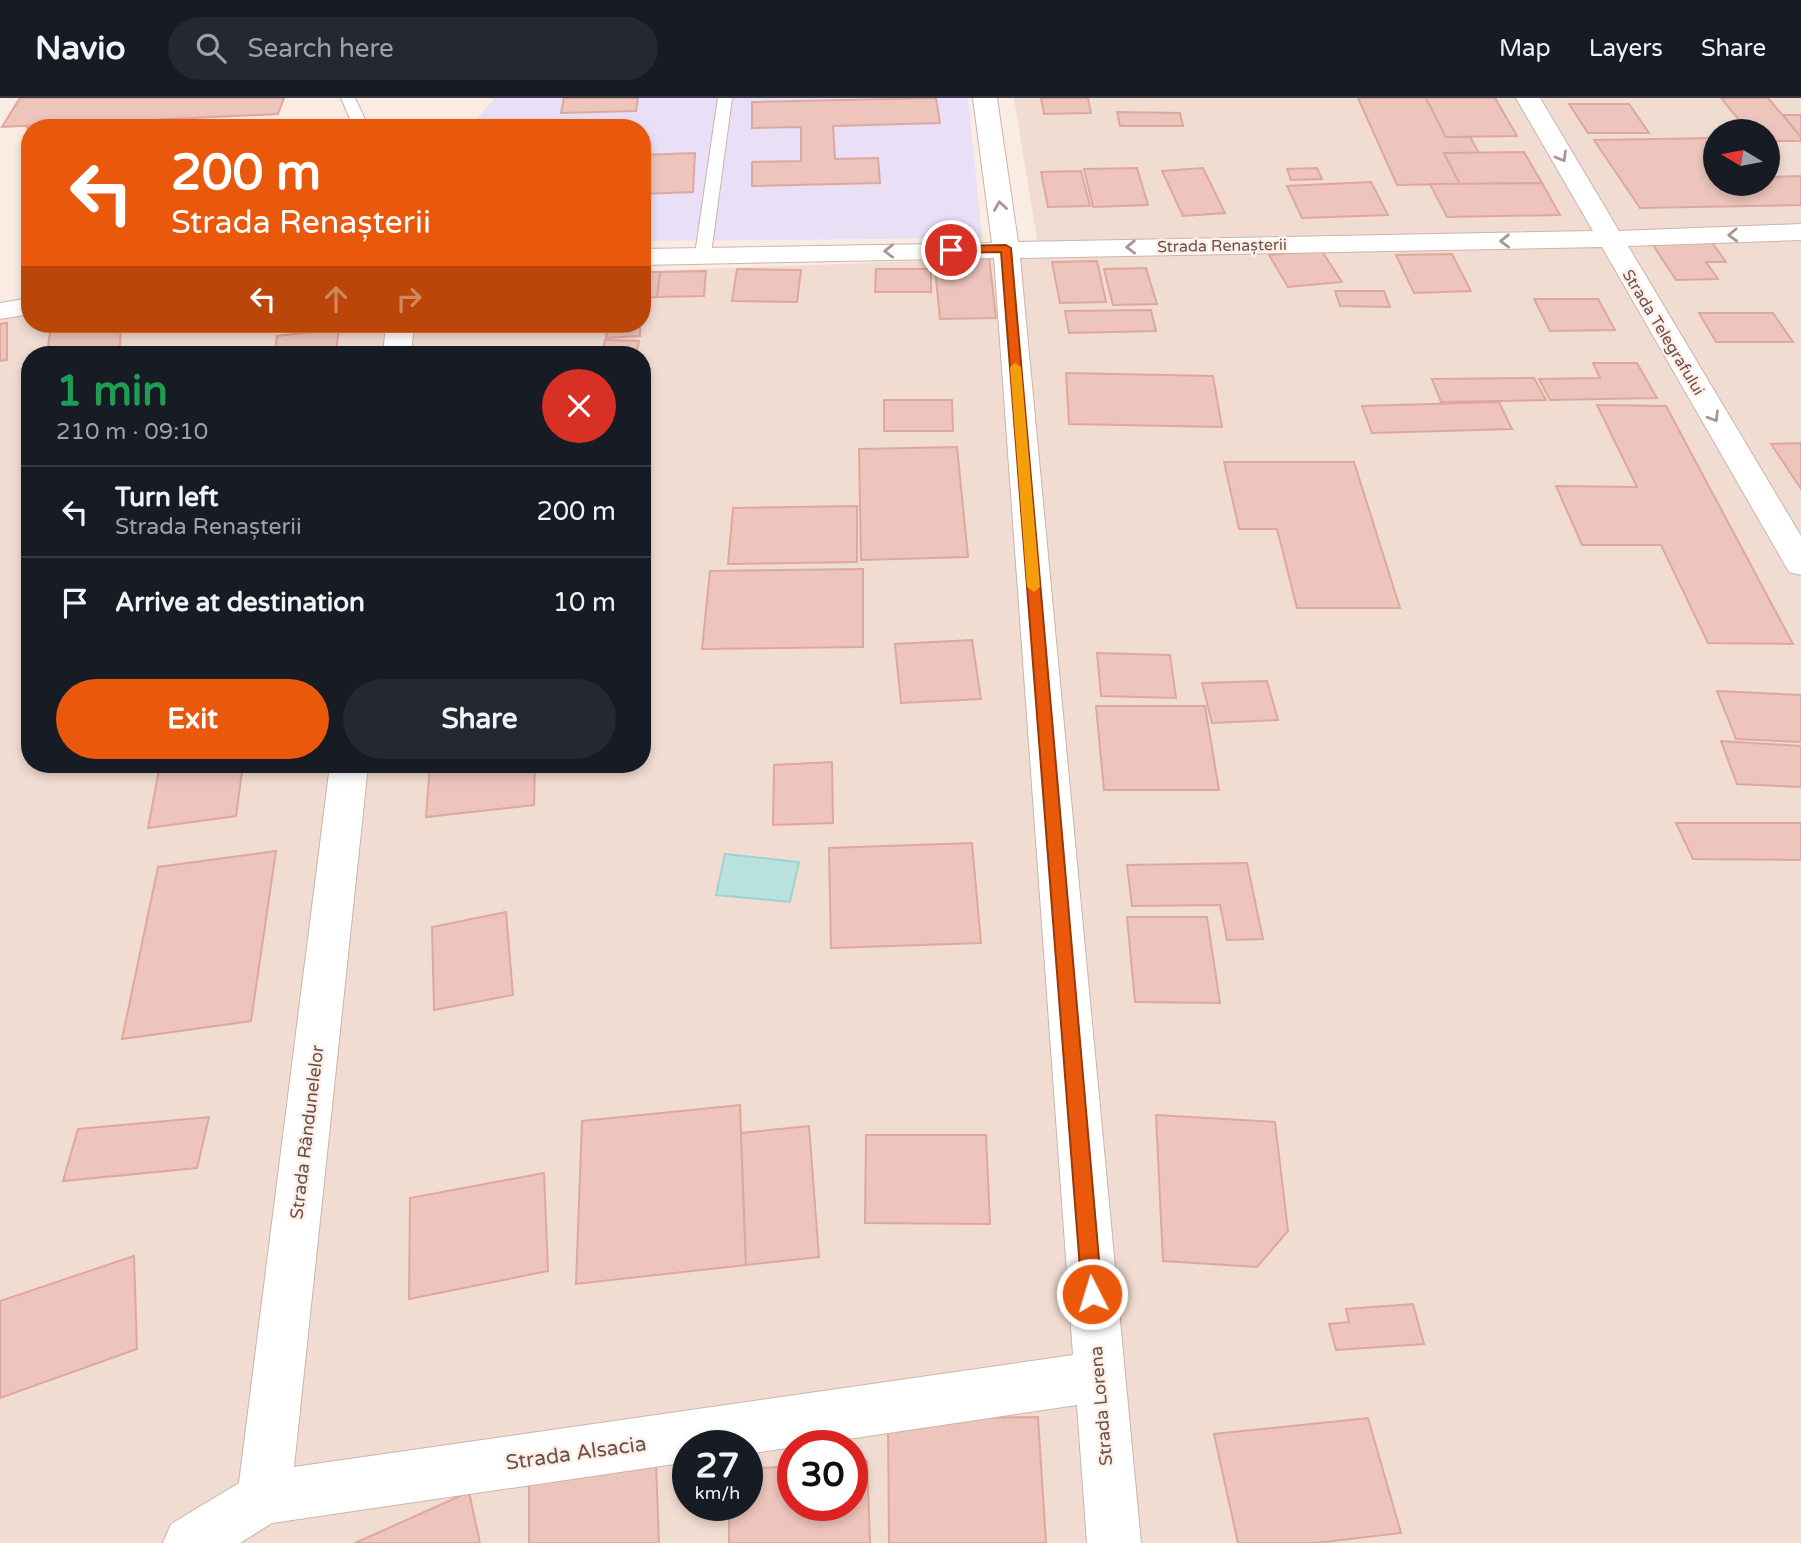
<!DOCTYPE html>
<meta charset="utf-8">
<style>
body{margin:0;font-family:"Varela Round",sans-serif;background:#242831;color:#f1f3f6;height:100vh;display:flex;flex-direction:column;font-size:26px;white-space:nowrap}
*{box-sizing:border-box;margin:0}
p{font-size:23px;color:#9ea1a6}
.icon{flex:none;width:38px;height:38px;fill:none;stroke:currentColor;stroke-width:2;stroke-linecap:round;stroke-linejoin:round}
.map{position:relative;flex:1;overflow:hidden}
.details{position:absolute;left:21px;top:248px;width:630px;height:427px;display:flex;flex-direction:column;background:#171b24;border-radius:28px;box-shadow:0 4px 10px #0003}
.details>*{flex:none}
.top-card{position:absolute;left:21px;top:21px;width:630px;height:214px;border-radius:28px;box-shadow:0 4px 10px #0003;background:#ea580c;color:#fff;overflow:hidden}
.needle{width:46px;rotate:280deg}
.fabs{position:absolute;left:1703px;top:21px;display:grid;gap:14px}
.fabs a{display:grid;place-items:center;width:77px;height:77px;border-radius:50%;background:#171b24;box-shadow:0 4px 10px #0003;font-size:35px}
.speed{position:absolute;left:672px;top:1332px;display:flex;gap:14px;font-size:35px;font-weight:700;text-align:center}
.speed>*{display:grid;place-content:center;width:91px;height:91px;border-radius:50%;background:#171b24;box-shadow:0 4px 10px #0003;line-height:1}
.speed small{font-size:18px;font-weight:400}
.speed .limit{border:10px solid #d22;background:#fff;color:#111}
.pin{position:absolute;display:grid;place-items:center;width:60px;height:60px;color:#fff;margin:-30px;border:4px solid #fff;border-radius:50%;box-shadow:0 2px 7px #0007}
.me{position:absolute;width:77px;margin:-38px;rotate:355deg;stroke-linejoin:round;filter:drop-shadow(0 0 5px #0008)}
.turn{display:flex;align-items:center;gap:24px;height:147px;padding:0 35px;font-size:32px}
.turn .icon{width:91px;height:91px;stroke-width:2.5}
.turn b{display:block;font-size:49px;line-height:60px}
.lanes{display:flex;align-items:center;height:66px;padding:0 35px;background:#0003;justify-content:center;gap:35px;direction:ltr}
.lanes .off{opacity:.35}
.round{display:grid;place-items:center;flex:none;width:74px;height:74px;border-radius:37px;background:#242831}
.summary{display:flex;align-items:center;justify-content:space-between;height:119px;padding:0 35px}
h1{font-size:42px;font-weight:800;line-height:52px;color:#1e9e55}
.cta{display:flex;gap:14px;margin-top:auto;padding:14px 35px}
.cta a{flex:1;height:80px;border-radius:42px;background:#ea580c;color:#fff;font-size:28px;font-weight:800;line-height:80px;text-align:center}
.cta a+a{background:#242831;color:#f1f3f6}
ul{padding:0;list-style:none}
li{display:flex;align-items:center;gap:21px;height:91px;padding:0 35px;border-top:2px solid #363941}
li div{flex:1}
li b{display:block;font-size:26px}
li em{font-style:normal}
header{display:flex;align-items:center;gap:42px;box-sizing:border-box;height:98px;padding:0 35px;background:#171b24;border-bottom:2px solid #363941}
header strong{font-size:33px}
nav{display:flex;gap:38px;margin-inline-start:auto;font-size:24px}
.search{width:490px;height:63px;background:#242831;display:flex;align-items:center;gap:18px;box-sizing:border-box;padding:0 24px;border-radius:38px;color:#9ea1a6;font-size:26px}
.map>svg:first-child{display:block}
</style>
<header>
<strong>Navio</strong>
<div class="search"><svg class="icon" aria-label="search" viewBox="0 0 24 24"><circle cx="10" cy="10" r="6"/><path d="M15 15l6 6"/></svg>Search here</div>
<nav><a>Map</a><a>Layers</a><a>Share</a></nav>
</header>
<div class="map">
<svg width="1801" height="1445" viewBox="0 0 1801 1445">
<rect width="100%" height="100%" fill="#faece2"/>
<path fill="#f1dcd1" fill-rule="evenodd" d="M1014,0H1801V1445H0V222L30,216V226H642V173L1040,159ZM1715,33H1768V86H1715ZM30,257H642V667H30ZM688,1348H747V1407H688ZM793,1348H852V1407H793Z"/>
<path fill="#e9dff6" d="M495,0H968L982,140L642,143V30H469Z"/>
<path fill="#b9e1de" stroke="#a0d2cf" stroke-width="2" d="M725,756L799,764L790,804L716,797Z"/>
<g fill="#edc5bc" stroke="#dea89e" stroke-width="2">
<path d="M20,0H284L278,16L2,29Z"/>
<path d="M564,0H638L636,13L561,15Z"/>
<path d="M936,0L940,25L833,28L835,61L878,60L880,85L752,88V64L801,63V29L752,30V4Z"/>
<path d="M1041,0H1088L1091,15L1044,16Z"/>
<path d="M1358,0H1426L1446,39H1470L1479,55H1444L1460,86L1397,87Z"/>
<path d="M1426,0H1495L1517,38L1446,39Z"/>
<path d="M1721,0H1768L1801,39V43H1768V33H1748Z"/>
<path d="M1569,6H1629L1649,35H1588Z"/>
<path d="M1117,14L1180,15L1183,28H1120Z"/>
<path d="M1783,17H1801V39Z"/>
<path d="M144,22L148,30H30V34L26,28Z"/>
<path d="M1715,40V86H1768V76L1770,79L1801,78V107L1640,110L1594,42Z"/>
<path d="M1524,54L1542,85L1460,86L1444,55Z"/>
<path d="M695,55L693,94L642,96V57Z"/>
<path d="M1137,70L1148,107L1093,109L1084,71Z"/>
<path d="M1203,70L1225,115L1183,118L1162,73Z"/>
<path d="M1317,70L1322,81L1291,82L1287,71Z"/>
<path d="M1081,73L1090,108L1048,109L1041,74Z"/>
<path d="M1371,84L1388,117L1302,120L1287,88Z"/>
<path d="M1542,85L1560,117L1447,119L1430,86Z"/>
<path d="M1711,143L1726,164H1706L1718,181L1676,182L1651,144Z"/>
<path d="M1321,152L1342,184L1288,189L1269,157Z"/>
<path d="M1452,156L1471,193L1414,195L1396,157Z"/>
<path d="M989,159L996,220L940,221L934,160Z"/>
<path d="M1097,163L1106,204L1060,205L1052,164Z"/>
<path d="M1146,170L1157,206L1113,207L1104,171Z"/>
<path d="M737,171L801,172L797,204L732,203Z"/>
<path d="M876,171H931V194H875Z"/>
<path d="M706,173L704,198L657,199L660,174Z"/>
<path d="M642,174H660L657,199L642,200Z"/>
<path d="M1335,193H1384L1390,209L1340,208Z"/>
<path d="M1534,201H1598L1615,232L1550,233Z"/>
<path d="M1151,212L1156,233L1069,235L1065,213Z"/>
<path d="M1699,215H1773L1793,244H1716Z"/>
<path d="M7,225V262L0,263V226Z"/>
<path d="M51,226H121L120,249L74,257H47Z"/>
<path d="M285,226H344L284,231Z"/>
<path d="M608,226H640V238L606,240Z"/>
<path d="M339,231L336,253L274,257L277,238Z"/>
<path d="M605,242L639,243L636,257H601Z"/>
<path d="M1593,265H1637L1657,300L1550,302L1539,281L1600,280Z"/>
<path d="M1066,275L1213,278L1222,329L1069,326Z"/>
<path d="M1534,280L1546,302L1441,304L1432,281Z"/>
<path d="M884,302H952L953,333H884Z"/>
<path d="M1499,304L1512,331L1372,335L1362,308Z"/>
<path d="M1597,307L1666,308L1793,546L1708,545L1661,447H1582L1556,388L1637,389Z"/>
<path d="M1801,345V391L1771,346Z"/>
<path d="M957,349L968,459L861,462L859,351Z"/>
<path d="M1224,364H1354L1400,510H1297L1277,431H1239Z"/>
<path d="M857,408V464L728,466L733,410Z"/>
<path d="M863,471V549L702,551L710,473Z"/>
<path d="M972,542L981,601L901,605L895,546Z"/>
<path d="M1097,555L1170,557L1176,600L1101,598Z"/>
<path d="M1267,583L1278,622L1212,625L1202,585Z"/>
<path d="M1717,593L1801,597V644L1736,641Z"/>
<path d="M1096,608H1205L1219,692H1104Z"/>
<path d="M1721,643L1801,648V689L1737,686Z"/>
<path d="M832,664L833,725L773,727L774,667Z"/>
<path d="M160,667H243L236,718L148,730Z"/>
<path d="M430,667H535L534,707L426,719Z"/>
<path d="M1676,725H1801V762L1693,761Z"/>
<path d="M972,745L981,845L831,850L829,750Z"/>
<path d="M276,753L251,923L122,941L158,769Z"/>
<path d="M1247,765L1263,841L1227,842L1220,807L1132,808L1127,767Z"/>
<path d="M506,814L513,897L434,912L432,829Z"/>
<path d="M1127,819H1207L1220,905L1135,904Z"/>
<path d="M740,1007L746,1167L576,1186L582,1023Z"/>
<path d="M1156,1017L1275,1024L1288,1133L1257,1169L1163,1163Z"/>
<path d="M209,1019L197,1070L63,1083L78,1031Z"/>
<path d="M809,1028L819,1159L746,1167L741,1035Z"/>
<path d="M866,1037H986L990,1126L865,1125Z"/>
<path d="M544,1075L548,1173L409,1201L410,1100Z"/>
<path d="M134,1158L137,1251L0,1300V1203Z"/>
<path d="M1413,1206L1424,1246L1336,1252L1329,1226L1349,1224L1346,1211Z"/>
<path d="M1038,1319L1046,1445H889L888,1321Z"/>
<path d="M1368,1320L1401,1435L1316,1445H1238L1214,1336Z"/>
<path d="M867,1363L870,1445H729V1407H747V1371L793,1368V1407H852V1364Z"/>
<path d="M656,1365L659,1445H529V1386Z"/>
<path d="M469,1394L480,1445H355Z"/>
</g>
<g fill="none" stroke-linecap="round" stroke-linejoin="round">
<g stroke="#ccb4ad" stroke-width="2">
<g id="service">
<path d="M341,0H355L369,30H354Z"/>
<path d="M718,0H732L711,156L703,161L695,156Z"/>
</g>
</g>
<g stroke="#ccb4ad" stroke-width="2">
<g id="minor">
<path d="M973,0H997L1018,144L1593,133L1516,0H1540L1619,133L1801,126V142L1628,148L1801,438V477L1789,474L1602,149L1020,160L1141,1445H1087L1077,1307L747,1356V1348H688V1364L272,1425L240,1445H163L171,1426L239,1385L330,667H368L294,1369L1073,1257L994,160L642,167V151L992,145Z"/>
<path d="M30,200V216L0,221V205Z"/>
<path d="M386,226H414L411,257H383Z"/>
</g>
</g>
<use href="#service" fill="#fff" fill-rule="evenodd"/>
<use href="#minor" fill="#fff" fill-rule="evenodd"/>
</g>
<defs><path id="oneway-chevron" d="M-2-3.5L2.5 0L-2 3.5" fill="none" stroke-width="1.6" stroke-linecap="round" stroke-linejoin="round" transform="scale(1.75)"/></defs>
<g stroke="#a99693">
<use href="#oneway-chevron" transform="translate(1562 59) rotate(60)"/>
<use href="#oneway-chevron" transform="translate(1000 108) rotate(-98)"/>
<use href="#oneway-chevron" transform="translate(1733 137) rotate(178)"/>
<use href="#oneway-chevron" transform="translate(1505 143) rotate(179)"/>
<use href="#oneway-chevron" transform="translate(1131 149) rotate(179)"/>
<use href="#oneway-chevron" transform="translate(889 153) rotate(179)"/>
<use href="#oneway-chevron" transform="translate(1714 319) rotate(59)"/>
</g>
<path fill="#ea580c" stroke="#983908" stroke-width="2" d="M1006,147L1011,150L1102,1196L1099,1203L1092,1206L1085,1203L1082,1196L1001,154L951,155L945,152L951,148Z"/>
<path fill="#f59e0b" d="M1015,265L1021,269L1040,489L1034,494L1027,489L1010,269Z"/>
<g text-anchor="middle" stroke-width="5" stroke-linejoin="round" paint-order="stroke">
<g font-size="16" fill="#6f504b" stroke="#fdf0e8">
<text transform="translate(1222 147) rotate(-1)" y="6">Strada Renașterii</text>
<text transform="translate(1664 234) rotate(59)" y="6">Strada Telegrafului</text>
</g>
<g font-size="18" fill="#6f504b" stroke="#fdf0e8">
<text transform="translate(307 1034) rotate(-83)" y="6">Strada Rândunelelor</text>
<text transform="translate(1101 1308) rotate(-95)" y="6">Strada Lorena</text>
</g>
<g font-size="21" fill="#6f504b" stroke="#fdf0e8">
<text transform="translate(576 1355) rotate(-8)" y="7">Strada Alsacia</text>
</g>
</g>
</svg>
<div class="fabs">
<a><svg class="needle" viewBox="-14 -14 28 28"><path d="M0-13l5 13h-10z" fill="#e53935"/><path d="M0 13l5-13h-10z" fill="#9ea1a6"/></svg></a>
</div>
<div class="speed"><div>27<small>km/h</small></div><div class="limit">30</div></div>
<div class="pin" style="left:951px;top:152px;background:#d93025"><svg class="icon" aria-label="arrive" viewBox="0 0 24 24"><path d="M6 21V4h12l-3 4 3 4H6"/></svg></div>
<svg class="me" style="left:1092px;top:1196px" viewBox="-20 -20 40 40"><circle r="17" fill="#ea580c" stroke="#fff" stroke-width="3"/><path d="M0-11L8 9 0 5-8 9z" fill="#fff"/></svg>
<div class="top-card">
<div class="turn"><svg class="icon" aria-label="left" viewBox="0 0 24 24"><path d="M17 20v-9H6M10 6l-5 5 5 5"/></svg><div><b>200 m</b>Strada Renașterii</div></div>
<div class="lanes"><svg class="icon" aria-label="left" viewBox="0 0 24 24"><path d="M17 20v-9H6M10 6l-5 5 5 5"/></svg><svg class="icon off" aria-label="ahead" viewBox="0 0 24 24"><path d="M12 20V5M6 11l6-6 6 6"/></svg><svg class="icon off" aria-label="right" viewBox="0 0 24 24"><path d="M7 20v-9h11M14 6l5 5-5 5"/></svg></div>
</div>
<section class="details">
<div class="summary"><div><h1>1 min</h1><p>210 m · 09:10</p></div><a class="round" style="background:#d93025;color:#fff"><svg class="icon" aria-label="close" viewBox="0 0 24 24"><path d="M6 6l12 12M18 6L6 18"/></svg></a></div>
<ul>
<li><svg class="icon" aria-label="left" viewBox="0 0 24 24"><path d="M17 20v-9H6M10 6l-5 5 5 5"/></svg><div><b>Turn left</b><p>Strada Renașterii</p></div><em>200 m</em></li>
<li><svg class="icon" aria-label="arrive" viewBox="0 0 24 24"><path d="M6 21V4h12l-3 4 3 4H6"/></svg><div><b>Arrive at destination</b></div><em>10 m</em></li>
</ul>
<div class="cta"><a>Exit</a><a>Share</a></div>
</section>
</div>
